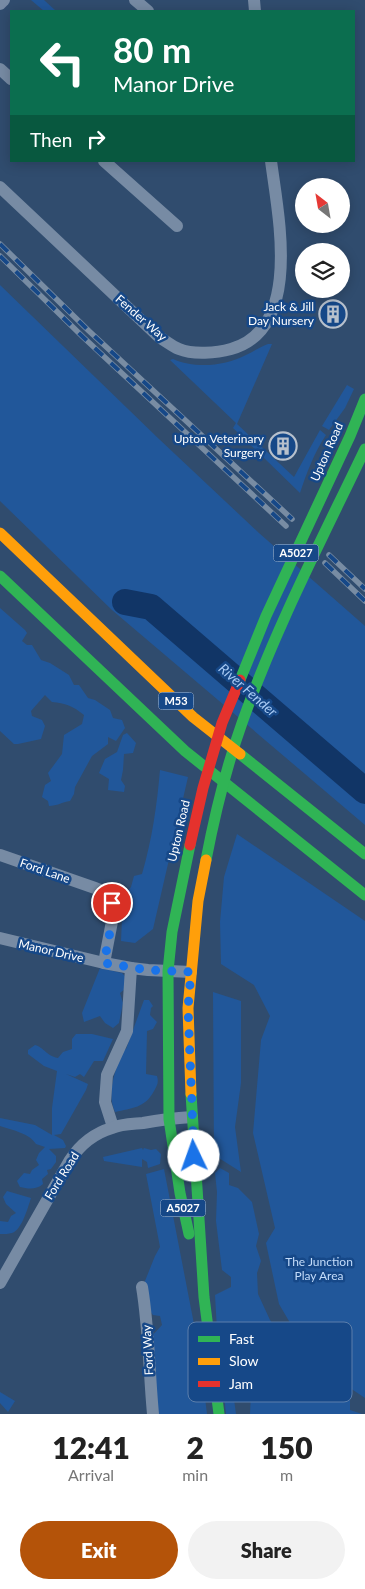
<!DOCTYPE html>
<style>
body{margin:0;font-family:Lato,sans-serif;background:#f2f2f2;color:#222;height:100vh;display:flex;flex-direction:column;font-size:19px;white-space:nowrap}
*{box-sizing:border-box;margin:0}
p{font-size:16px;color:#767676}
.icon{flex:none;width:28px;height:28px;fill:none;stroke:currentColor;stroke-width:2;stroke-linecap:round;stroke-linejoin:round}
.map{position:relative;height:1414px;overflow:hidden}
.details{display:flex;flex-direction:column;background:#fff;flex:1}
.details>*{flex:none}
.banner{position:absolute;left:10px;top:10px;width:345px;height:152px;border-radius:0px;box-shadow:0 2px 12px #0003;background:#0b6e4f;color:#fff;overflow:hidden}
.needle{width:32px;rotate:329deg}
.fabs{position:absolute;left:295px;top:178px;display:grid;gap:10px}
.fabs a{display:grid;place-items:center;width:55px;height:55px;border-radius:50%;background:#fff;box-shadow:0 2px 12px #0003;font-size:25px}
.pin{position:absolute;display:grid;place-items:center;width:42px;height:42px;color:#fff;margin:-21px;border:2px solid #fff;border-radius:50%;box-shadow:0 1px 5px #0007}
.me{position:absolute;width:55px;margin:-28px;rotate:357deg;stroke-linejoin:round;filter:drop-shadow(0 0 4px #0008)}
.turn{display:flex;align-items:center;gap:18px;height:105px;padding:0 20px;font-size:22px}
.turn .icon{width:65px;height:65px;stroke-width:2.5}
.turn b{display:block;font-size:35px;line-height:42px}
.then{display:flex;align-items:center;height:48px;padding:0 20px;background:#0003;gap:10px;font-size:19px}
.eta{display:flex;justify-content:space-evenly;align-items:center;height:85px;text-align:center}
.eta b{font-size:30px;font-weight:800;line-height:35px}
.action{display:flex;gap:10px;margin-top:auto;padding:10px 20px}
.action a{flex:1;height:58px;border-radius:30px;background:#b45309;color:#fff;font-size:20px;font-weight:800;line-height:58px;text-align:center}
.action a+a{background:#f2f2f2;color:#222}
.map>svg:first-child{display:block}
</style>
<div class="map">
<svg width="365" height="1414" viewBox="0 0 365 1414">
<rect width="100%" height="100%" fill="#304c6e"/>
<g fill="#21579a">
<path d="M31,0H44L56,11H44Z"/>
<path d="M0,285L159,439L259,533L365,626V825L112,610L0,501Z"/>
<path d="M268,344H272L237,424L294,477L320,430L326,435C314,453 307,472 300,493L233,428L236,423L170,360L173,359C195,369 225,366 246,355C254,351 260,347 268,344Z"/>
<path d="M347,385L354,389L345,408L329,430L322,426Z"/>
<path d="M0,608L25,630L27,633L22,641L27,645H32L41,660L50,663L69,675L74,685H79L88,698L95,700L110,710L113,718L122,720L125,728L116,741L108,737V744L92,756L75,787L74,794L70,801C62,802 57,806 49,806L48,801L42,797L45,785L51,781L48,773L62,754L64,735L82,724L84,715C73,706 65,703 52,702L45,695L31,711L32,716L42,720L45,726L41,739L18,744H14L0,731Z"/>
<path d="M127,733L136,743L133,753L124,754L123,770L121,780L125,786L124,792L108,790L109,779L99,773L105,759L117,752L123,735Z"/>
<path d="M160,770L188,777L153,929L135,943L121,941L123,896L131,887L134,876L142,874C152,840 157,805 160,770Z"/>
<path d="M237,834L365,921V1398L353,1390L303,1345L279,1304L266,1243L275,1228L253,1133L261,1040L270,1016L254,985L221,964L220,922L224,877Z"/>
<path d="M100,968L122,973L128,979L127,987L120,993L123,1003L119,1023L113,1028L105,1023L100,1016L84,1022L82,1013Z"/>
<path d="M213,992L241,1001V1083L235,1127L241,1172L214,1155Z"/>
<path d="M144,1000H149L153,1006L151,1008L150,1015L157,1022L153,1029L147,1031L146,1074L157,1076C159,1083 157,1085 154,1091C145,1108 132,1108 115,1112C106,1092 116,1069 123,1050L126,1049Z"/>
<path d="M76,1034H92L113,1039L103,1061H94L84,1077L80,1074L75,1077L66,1074L88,1084L86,1090L61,1134L54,1135L63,1140L66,1146L65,1148L49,1149L56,1156V1162L51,1169L47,1170L48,1174L42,1179L43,1184C36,1190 28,1189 20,1187L17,1181L24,1173L30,1174L32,1170L39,1165L36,1160L39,1153L45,1147L36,1144C29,1133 12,1130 0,1126V1118L35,1125L52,1135V1108L57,1071L44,1066L28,1054V1050L35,1045C45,1048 45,1055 58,1058L63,1052L72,1049V1039Z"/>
<path d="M142,1148L143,1150L144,1148L151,1150L156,1149L161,1154L160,1164L148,1168L147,1162L142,1159V1167L104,1161L103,1157Z"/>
<path d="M220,1168L229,1173V1185L238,1188L252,1202L259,1234L256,1246L261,1261L257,1273L258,1294L270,1320L284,1340L305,1362L320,1375L330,1389L350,1397V1410L362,1414H250L251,1392L241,1341L231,1335L225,1333L236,1414H226L217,1330L215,1295L231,1287V1277L222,1270L216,1221L217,1192L215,1173Z"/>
<path d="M164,1169L199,1350L207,1414H157L151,1337L162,1325L160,1316L153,1315L139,1296L155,1256L160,1247L146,1174Z"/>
<path d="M7,1191L31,1198C28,1207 22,1230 12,1233C9,1234 4,1234 0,1234V1221L8,1222L11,1216L16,1213L6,1204L3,1197Z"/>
<path d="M0,1392L15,1401L8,1412L0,1403Z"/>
</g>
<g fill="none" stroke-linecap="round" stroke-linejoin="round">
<path stroke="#113566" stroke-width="26" d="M125,602L151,607L365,791"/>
<g stroke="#778ba4" stroke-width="12">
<path d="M135,0L148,11"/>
<path d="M254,0L255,11"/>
<path d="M0,4L4,0"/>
<path d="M0,69L11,79"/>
<path d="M104,161L177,226"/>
<path d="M0,187L159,337C166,341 172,346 179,349C193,355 217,353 231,349C303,329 278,215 271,161"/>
<path d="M0,855L95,888C107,892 112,899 114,911L104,963"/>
<path d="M0,938L104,963L131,968L148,970L191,972"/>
<path d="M113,1127L105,1102L107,1075L127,1031L131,968"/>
<path d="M0,1283L70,1160C80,1145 95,1133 112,1128C121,1124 133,1124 143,1123C159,1120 176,1118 192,1117"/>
<path d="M142,1287C149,1329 149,1372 153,1414"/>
</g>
<g stroke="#30b455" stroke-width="11">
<path d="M0,576L185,751L365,895"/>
<path d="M240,680L266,616L350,436L365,399"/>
<path d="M240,754L365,854"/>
<path d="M206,860C215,813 226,768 242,723C275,629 322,539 365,449"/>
<path d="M191,1094L204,1297L219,1414"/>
<path d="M189,1234L180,1193L169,1119L168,971L172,932L190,845"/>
</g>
<g stroke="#ff9f0a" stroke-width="11">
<path d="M0,533L193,717L240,754"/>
<path d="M191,1094L188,1008L198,901L206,860"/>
</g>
<path stroke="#e5322d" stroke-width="11" d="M190,845L203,788L222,723L240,680"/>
<g stroke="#788ca3" stroke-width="5.5">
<g id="rail">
<path d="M0,244L89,331L292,519"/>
<path d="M0,256L83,337L286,526"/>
<path d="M329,555L365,589"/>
<path d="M325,563L365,601"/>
</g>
</g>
<use href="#rail" stroke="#164888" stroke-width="4" stroke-dasharray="11" stroke-linecap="butt"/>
</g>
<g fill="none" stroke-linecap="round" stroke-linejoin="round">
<path stroke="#1a73e8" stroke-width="9" stroke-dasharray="0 16.2" d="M112,903L114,911L104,963L148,970L191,972L188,1008L194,1156"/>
</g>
<defs>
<g id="building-ring" transform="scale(1.4375)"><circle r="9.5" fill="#164888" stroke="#b7c0cc" stroke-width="1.5"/><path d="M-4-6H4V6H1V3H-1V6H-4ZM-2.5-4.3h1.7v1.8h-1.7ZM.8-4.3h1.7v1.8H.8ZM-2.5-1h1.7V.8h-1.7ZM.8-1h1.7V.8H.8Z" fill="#b7c0cc"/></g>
</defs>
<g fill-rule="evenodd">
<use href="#building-ring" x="333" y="314"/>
<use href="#building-ring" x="283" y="446"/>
</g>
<g text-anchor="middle" stroke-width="5" stroke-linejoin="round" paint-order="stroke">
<g fill="#164888" stroke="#b9c8db" stroke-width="1">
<rect x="273.5" y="544.5" width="45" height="17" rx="4"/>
<rect x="158.5" y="692.5" width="35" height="17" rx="4"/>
<rect x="160.5" y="1199.5" width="45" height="17" rx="4"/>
</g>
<g font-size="11" font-weight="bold" fill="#fff">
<text x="296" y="557">A5027</text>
<text x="176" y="705">M53</text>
<text x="183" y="1212">A5027</text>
</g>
<g font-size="12" fill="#fff" stroke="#164888" text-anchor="end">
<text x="314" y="311">Jack &amp; Jill<tspan x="314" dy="14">Day Nursery</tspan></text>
<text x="264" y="443">Upton Veterinary<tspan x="264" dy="14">Surgery</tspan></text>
</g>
<g font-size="12" fill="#fff" stroke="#164888">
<text transform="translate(141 318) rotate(41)" y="4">Fender Way</text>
<text transform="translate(327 452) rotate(-66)" y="4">Upton Road</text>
<text transform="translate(179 831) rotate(-77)" y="4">Upton Road</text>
<text transform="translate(45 871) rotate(19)" y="4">Ford Lane</text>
<text transform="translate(51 951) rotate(13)" y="4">Manor Drive</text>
<text transform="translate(62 1176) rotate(-58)" y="4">Ford Road</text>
<text transform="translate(148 1350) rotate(-93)" y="4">Ford Way</text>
</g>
<g font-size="12" fill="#c3dcfa" stroke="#164888">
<text x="319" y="1266">The Junction<tspan x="319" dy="14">Play Area</tspan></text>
</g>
<g font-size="14" font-style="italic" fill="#a9cbf5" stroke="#164888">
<text transform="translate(248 690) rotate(41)" y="5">River Fender</text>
</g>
</g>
<rect x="188" y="1322" width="164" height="80" rx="8" fill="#164888" stroke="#5c7fac" stroke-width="1"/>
<rect x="198" y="1336" width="22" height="6" fill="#30b455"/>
<rect x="198" y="1358" width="22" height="7" fill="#ff9f0a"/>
<rect x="198" y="1381" width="22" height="6" fill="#e5322d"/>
<g font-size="14" fill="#fff">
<text x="229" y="1344">Fast</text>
<text x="229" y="1366">Slow</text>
<text x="229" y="1389">Jam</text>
</g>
</svg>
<div class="fabs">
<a><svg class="needle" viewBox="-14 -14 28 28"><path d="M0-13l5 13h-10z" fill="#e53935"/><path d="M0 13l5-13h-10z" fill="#767676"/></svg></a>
<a><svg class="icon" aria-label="layers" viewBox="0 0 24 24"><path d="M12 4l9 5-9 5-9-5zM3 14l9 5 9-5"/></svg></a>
</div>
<div class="pin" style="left:112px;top:903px;background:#d93025"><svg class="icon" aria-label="arrive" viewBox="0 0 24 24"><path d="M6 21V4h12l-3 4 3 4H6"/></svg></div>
<svg class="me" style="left:194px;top:1156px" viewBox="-20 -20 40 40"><circle r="19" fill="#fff"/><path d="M0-13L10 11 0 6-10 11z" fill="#1a73e8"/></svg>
<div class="banner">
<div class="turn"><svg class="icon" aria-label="left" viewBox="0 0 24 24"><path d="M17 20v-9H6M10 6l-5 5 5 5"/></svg><div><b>80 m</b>Manor Drive</div></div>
<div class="then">Then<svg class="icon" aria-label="right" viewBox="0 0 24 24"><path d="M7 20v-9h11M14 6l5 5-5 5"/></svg></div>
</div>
</div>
<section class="details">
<div class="eta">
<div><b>12:41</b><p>Arrival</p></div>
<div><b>2</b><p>min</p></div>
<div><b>150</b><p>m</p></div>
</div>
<div class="action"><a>Exit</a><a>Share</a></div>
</section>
